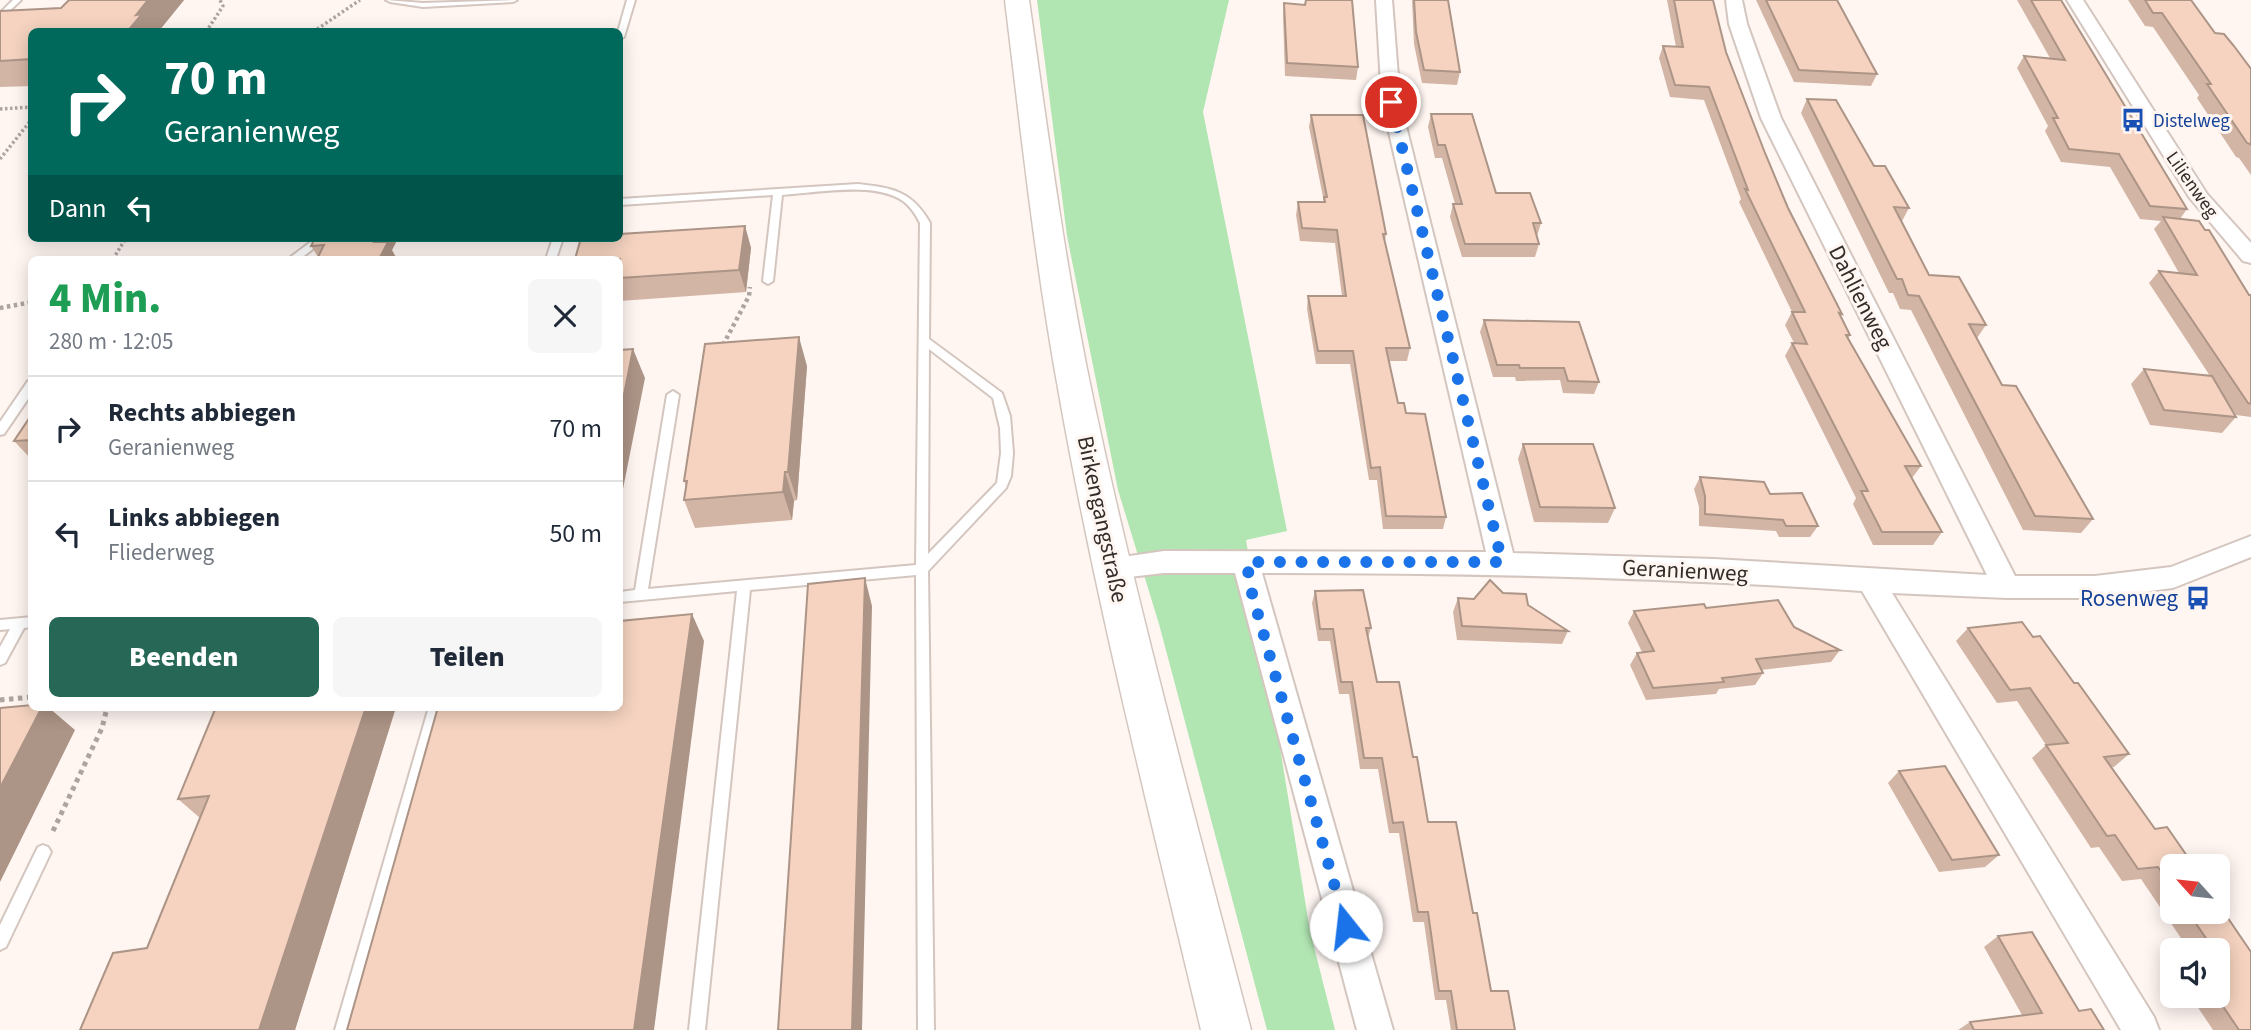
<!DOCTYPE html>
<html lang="de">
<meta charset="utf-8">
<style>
body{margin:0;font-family:"Source Sans 3",sans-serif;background:#f6f6f7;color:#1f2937;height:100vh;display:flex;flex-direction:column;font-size:26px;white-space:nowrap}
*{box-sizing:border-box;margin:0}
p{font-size:23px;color:#747a83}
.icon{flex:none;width:38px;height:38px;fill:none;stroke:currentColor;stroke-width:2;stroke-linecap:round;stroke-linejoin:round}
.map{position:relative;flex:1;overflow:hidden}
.panel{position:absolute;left:28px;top:256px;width:595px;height:455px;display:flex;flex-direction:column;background:#fff;border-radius:10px;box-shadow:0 4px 18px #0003}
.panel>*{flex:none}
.top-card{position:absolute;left:28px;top:28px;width:595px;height:214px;border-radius:10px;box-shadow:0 4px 18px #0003;background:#00695c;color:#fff;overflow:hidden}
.needle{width:46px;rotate:297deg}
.buttons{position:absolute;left:2160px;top:854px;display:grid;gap:14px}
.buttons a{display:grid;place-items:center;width:70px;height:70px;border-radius:10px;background:#fff;box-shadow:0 4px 18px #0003;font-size:35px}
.pin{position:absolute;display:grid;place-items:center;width:60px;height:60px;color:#fff;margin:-30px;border:4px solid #fff;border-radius:50%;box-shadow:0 2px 7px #0007}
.me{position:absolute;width:77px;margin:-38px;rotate:344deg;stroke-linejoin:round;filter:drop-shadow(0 0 5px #0008)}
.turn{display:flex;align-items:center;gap:24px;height:147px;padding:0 21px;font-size:32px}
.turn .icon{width:91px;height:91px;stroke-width:2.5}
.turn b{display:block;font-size:49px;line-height:60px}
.then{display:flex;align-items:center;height:66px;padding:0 21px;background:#0003;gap:14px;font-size:26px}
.round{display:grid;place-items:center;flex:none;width:74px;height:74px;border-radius:10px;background:#f6f6f7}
.head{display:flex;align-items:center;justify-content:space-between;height:119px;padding:0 21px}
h1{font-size:42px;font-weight:800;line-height:52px;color:#1e9e55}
.action{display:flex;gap:14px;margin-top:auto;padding:14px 21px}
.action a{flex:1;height:80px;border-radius:10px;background:#266756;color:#fff;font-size:28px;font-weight:800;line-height:80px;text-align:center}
.action a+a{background:#f6f6f7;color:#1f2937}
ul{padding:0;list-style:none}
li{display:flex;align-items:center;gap:21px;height:105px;padding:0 21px;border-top:2px solid #e0e1e3}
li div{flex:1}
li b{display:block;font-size:26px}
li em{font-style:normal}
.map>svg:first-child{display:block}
</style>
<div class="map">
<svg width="2251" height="1030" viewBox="0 0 2251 1030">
<rect width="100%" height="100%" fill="#fff6f2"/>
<path fill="#b1e5b2" d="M1037,0H1229L1203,112L1287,531L1246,540L1310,931L1335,1030H1267L1159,624L1118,490L1067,236Z"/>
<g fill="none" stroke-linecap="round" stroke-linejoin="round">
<g stroke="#d4c6bf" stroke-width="4">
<g id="lane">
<path d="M13,0H21L0,20V13Z"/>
<path d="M386,0L423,3L517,0L513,2L423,7L390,2Z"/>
<path d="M627,0H635L624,37L620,39V32H618Z"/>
<path d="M858,184C893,188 912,191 930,223L929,339L1002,393L1010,416L1013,453L1011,476L1006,488L928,571L934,1030H918L916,575L750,590L705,1030H689L737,591L620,602V592L635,590L667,395L673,391L679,395L648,589L916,565L920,223C916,215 911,207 903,201C875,181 816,193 782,195L773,281L768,284L763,281L773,195L620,205V199ZM929,349L993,398L1000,428L1001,453L997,483L928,554Z"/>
<path d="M316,238H327L300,259H288Z"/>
<path d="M553,238H563L556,259H546Z"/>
<path d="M32,380V393L4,434L0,435V422L28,381Z"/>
<path d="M32,617V627L24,628L5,663L0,665V647L10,629L0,630V620Z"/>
<path d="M429,707H443L351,1030H335Z"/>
<path d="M43,845L48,847L51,852L6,947L0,950V925L38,847Z"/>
</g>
</g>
<g stroke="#d4c6bf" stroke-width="4">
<g id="street">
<path d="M1376,0H1392L1400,102L1513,553L1714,559L1987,575L1761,118L1729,24L1726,0H1742L1747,24L1781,118L2015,576H2095L2171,567L2251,536V557L2173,588L2095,598H2007L1892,593L2154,1017L2159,1030H2121L1862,591C1662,577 1462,573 1262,573L1393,1030H1357L1235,573H1164L1112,579L1102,576L1098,568L1102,560L1164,551L1486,552L1382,102Z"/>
<path d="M2067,0H2083L2207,194L2251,243V263L2243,261L2189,197Z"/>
</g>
</g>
<g stroke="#d4c6bf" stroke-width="3">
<path id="secondary" d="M1005,0H1029C1048,133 1065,266 1093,398C1138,610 1196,820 1251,1030H1201C1151,819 1097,608 1059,394C1035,263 1021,132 1005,0Z"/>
</g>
<g stroke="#aca4a0" stroke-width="3.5" stroke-dasharray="2.5 2.5" stroke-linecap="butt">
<path d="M206,32L223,6L220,0"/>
<path d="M313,32L360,0"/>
<path d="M0,109L32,107"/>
<path d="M0,159L32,119"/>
<path d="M484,238L535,240"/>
<path d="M113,259L126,238"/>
</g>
<g stroke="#aca4a0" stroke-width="4.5" stroke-dasharray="3.5 3.5" stroke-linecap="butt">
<path d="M0,308L32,302"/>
<path d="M723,345L749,296L750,287"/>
</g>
<g stroke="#aca4a0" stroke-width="5" stroke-dasharray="4.5 4.5" stroke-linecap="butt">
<path d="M0,700L32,697"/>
<path d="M53,831L102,728L106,712L103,707"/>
</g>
<use href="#lane" fill="#fff" fill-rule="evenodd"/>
<use href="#street" fill="#fff" fill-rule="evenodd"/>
<use href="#secondary" fill="#fff" fill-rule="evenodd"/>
</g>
<g fill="#d3b5a5">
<path d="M69,0H184L158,32H32V86L0,87V11L61,8Z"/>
<path d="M1412,0H1448L1460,72L1457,85L1422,83L1414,44Z"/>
<path d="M1667,0H1713L1726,52L1765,153L1788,208L1842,314L1840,316L1850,335L1848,339L1921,466L1912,478L1942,532L1933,545H1873L1853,504L1856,498L1785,356L1792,343H1794L1785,325L1792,312L1739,202L1741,199L1704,100L1670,97L1659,58L1663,46L1676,47Z"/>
<path d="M1756,0H1837L1877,74L1871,86L1794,82Z"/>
<path d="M2017,0H2061L2187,209L2180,219L2249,295H2251V417L2236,415L2227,401L2236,417L2222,433L2150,425L2131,384L2144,369L2210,376L2149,283L2159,271L2179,273L2154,229L2161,221L2140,219L2110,167L2061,162L2045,131L2048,126L2017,68L2024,56L2050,58Z"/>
<path d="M2128,0H2191L2215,33L2251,69V175L2239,158L2236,157L2197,98L2199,95L2153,27L2145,26Z"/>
<path d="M1284,3L1358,67L1356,80L1285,76L1283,16Z"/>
<path d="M1807,99L1874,166L1909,208L1902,221L1929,275L1986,325L1977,338L2002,385L2093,519L2081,533L2023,530L1911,310L1900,309L1893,293H1889L1801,113Z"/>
<path d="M1431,114L1496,193L1541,223L1537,236L1539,244L1535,257H1462L1450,217L1453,204H1455L1442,158H1435L1428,127Z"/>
<path d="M1311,115L1386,234L1385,241L1410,348L1407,361H1389L1398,403L1406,413L1446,517L1443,529H1383L1377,480H1369L1350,364H1316L1307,309L1308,296H1342L1335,243L1300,241L1296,215L1298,202H1324L1309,127Z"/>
<path d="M745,226L751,248L746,292L620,301V259Z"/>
<path d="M398,238L392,250L318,257L311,246Z"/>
<path d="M1484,320L1599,382L1594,394L1563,393L1560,380L1516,381L1515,377H1493L1480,332Z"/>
<path d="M807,366L797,500L794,501L792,520L695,528L684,500L686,487L684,481Z"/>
<path d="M32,414V460L14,441Z"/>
<path d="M1523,444L1615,508L1608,523L1534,522L1518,459Z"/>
<path d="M1700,477L1770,494L1818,526L1810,537H1779L1776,531L1699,526V507L1694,489Z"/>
<path d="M1315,591L1371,628L1368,638L1377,682L1413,757L1428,822L1473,913L1491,991L1515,1030H1451L1446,1000H1435L1424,922H1413L1399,833H1389L1378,769H1360L1349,694H1339L1330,641H1318L1312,603Z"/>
<path d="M1503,593L1528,605L1568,631L1562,644L1457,640L1453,612L1458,598L1474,599Z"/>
<path d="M1706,608L1794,627L1840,650L1831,662L1761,670L1763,673L1755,685L1719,689L1716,694L1646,700L1630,665L1637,653L1642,652L1628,623L1634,611Z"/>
<path d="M1968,628L2033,637L2074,683L2129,754L2114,767H2112L2172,866V912H2217L2251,1030H2213L2191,997L2194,996H2217V950H2189L2141,879L2122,881L2099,847L2091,848L2032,758L2046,745L2017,701L1997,703L1956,641Z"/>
<path d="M216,707H396L295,1030L147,948L200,818L178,799Z"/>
<path d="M1899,771L1999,855L1985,867L1939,872L1888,783Z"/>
<path d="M1998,936L2079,1011L2104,1030H1958L1970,1022L2022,1015L1984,947Z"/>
</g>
<g fill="#ac9486">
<path d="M148,0H184L158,32H127L136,15Z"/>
<path d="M745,226L751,248L746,292L739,270Z"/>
<path d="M376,238H398L392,250L397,259H379L374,242Z"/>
<path d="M799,337L807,366L797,500L788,472Z"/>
<path d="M633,349L645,378L620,504V415Z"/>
<path d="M785,472L794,501L792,520L783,492Z"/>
<path d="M865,578L872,606L862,1030H852Z"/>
<path d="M692,614L704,641L654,1030H634Z"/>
<path d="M42,707H48L75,730L0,882V788Z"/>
<path d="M366,707H396L295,1030H259Z"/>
</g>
<g fill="#f5d3c0" stroke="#ac9486" stroke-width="2">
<path d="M69,0H148L136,15L142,14L127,32H32V59L0,61V11L61,8Z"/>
<path d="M1306,0H1352L1358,67L1287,63L1284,3L1305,5Z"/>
<path d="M1414,0H1448L1460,72L1424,70L1416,32Z"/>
<path d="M1674,0H1713L1726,52L1765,153L1788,208L1842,314L1839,313L1850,335H1846L1921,466H1905L1942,532H1882L1861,491H1868L1792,343L1807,344L1792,312H1805L1745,189L1748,190L1709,87L1675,85L1663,46L1683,47Z"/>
<path d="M1766,0H1837L1877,74L1799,70Z"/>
<path d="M2031,0H2061L2187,209L2150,206L2119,154L2069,149L2053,118H2058L2024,56L2065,60Z"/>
<path d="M2145,0H2191L2215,33L2224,34L2234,46L2251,69V145L2250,144L2247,143L2207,84H2211L2162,13H2153Z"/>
<path d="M1807,99L1836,100L1874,166H1885L1909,208L1894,207L1929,275L1959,277L1986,325L1969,324L2002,385L2016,386L2093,519L2035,516L1919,296L1908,295L1902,279H1897Z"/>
<path d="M1431,114H1472L1496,193H1530L1541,223H1533L1539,244H1465L1453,204H1462L1445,145H1438Z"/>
<path d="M1311,115H1363L1386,234H1383L1410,348H1386L1398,403H1404L1406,413L1425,414L1446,517L1386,516L1380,467L1371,468L1353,351H1318L1308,296H1346L1337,230L1302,228L1298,202H1325L1324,197H1327Z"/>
<path d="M2163,217L2199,221L2205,230H2209L2249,295H2251V404L2248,403L2159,271L2197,275Z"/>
<path d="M745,226L739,270L620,278V259H575L581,238H620V234Z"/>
<path d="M315,238H376L374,242H388L379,259H317L324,245L311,246Z"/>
<path d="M1484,320L1579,322L1599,382L1568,381L1564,368H1520L1519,365H1497Z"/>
<path d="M799,337L788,472H785L783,492L684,500L687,481H684L705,344Z"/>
<path d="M633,349L620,415V350Z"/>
<path d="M2144,369L2212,376L2236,417L2164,410Z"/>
<path d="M32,414V440L14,441Z"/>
<path d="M1523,444H1593L1615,508L1540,507Z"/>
<path d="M1700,477L1764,482L1770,494L1802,493L1818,526H1786L1783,520L1705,514V496Z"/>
<path d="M865,578L852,1030H778L808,584Z"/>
<path d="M1490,580L1503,593L1526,594L1528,605L1568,631L1462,626L1458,598L1474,599Z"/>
<path d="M1363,590L1371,628H1366L1377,682H1399L1413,757H1417L1428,822H1456L1473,913H1477L1491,991H1508L1515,1030H1457L1451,991H1439L1428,912H1418L1403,822L1393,823L1382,758H1364L1352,682H1341L1333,629H1320L1315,591Z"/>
<path d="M1778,600L1794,627L1840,650L1756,659L1763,673L1722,678L1724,682L1653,688L1637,653L1654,651L1634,611L1704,604L1706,608Z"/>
<path d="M692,614L634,1030H347L438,707H620V621Z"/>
<path d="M2022,622L2033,637L2040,636L2074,683H2078L2129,754L2104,757L2155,829L2167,827L2194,866H2172V888L2158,867L2138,869L2115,835L2107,836L2046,745L2068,743L2030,688L2010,690L1968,628Z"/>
<path d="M32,705V707H42L0,788V708Z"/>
<path d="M216,707H366L259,1030H80L113,953L147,948L209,796L178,799Z"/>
<path d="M1945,766L1999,855L1952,860L1899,771Z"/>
<path d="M2217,902L2251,952V1030H2239L2216,996H2217V986L2228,984L2217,969V950H2204L2201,946L2210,944L2188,912H2217Z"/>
<path d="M2032,932L2079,1011L2091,1009L2104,1030H1974L1970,1022L2042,1013L1998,936Z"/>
</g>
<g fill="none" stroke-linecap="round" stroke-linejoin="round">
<path stroke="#1a73e8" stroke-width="12" stroke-dasharray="0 21.6" d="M1346,926L1250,586L1247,562H1502L1391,102"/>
</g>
<defs>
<g id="bus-bare" transform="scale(1.89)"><path d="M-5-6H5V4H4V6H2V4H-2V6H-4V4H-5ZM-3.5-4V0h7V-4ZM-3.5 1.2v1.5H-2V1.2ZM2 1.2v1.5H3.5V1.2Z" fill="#1a4fb4" stroke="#fff6f2" stroke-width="2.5" paint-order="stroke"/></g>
</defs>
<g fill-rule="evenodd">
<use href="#bus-bare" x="2133" y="120"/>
<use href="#bus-bare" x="2198" y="598"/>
</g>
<g text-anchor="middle" stroke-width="6" stroke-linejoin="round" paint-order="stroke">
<g font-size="19" fill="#164399" stroke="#fff6f2" text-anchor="start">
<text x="2153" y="127">Distelweg</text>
</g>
<g font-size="19" fill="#332d2a" stroke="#fff6f2">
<text transform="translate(2193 184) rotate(55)" y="7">Lilienweg</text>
</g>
<g font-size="23" fill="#332d2a" stroke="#fff6f2">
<text transform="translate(1861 297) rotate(63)" y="8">Dahlienweg</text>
<text transform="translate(1103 519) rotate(78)" y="8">Birkengangstraße</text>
<text transform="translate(1685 570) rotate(3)" y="8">Geranienweg</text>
</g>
<g font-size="23" fill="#164399" stroke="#fff6f2" text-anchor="end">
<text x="2178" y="606">Rosenweg</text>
</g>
</g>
</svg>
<div class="buttons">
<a><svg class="needle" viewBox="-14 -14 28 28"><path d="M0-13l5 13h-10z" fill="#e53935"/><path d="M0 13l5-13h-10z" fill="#747a83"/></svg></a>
<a><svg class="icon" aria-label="sound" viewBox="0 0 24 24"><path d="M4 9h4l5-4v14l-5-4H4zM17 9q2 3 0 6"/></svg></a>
</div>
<div class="pin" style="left:1391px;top:102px;background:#d93025"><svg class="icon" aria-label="arrive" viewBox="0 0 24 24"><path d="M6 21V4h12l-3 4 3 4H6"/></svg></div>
<svg class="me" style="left:1346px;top:926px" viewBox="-20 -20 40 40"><circle r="19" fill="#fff"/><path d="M0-13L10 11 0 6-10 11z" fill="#1a73e8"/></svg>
<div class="top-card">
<div class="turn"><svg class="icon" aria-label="right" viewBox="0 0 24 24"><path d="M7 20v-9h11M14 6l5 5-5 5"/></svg><div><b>70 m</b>Geranienweg</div></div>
<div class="then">Dann<svg class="icon" aria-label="left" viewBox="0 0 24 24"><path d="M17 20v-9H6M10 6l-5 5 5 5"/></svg></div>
</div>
<section class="panel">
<div class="head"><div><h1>4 Min.</h1><p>280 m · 12:05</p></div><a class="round"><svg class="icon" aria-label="close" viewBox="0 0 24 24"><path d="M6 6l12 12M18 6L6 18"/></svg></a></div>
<ul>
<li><svg class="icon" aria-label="right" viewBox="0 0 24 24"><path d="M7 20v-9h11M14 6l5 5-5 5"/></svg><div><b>Rechts abbiegen</b><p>Geranienweg</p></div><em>70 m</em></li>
<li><svg class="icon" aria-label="left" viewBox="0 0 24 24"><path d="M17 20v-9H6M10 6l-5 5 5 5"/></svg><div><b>Links abbiegen</b><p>Fliederweg</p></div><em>50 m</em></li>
</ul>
<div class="action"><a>Beenden</a><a>Teilen</a></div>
</section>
</div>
